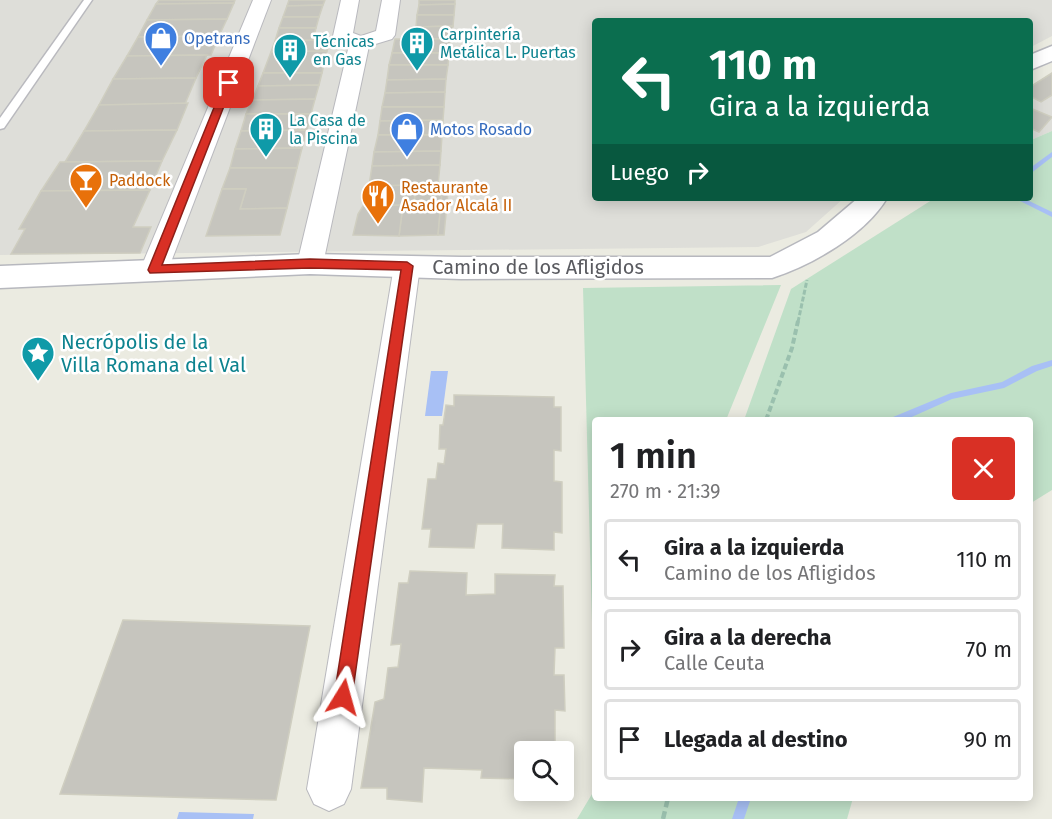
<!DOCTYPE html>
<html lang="es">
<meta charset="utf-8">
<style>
body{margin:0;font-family:"Fira Sans",sans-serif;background:#f2f2f2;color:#202124;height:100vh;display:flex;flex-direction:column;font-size:22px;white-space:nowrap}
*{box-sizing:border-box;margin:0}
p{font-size:20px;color:#757577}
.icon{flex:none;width:33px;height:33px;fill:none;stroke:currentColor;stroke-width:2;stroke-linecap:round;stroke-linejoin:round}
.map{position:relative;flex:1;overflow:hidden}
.side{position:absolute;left:592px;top:417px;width:441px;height:384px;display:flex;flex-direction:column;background:#fff;border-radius:6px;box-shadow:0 3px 15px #0003}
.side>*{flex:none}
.hud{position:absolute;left:592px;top:18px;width:441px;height:183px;border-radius:6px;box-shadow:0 3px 15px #0003;background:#0b6e4f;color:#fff;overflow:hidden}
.fabs{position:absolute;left:514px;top:741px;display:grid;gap:12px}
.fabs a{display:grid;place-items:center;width:60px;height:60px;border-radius:6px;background:#fff;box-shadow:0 3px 15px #0003;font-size:30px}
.pin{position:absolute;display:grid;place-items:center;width:51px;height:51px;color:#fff;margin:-26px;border-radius:12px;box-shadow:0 3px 9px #0006}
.me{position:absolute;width:66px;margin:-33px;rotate:8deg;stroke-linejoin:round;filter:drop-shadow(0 0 4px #0008)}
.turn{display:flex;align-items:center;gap:21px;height:126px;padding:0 18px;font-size:27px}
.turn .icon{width:78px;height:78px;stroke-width:2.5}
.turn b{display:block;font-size:42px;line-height:51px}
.then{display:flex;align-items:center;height:57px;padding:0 18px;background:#0003;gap:12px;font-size:22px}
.round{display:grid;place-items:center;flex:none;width:63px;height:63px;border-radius:6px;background:#f2f2f2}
.overview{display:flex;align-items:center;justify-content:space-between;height:102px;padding:0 18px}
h1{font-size:36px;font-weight:600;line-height:45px}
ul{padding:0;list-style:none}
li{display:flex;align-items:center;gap:18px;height:81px;margin:0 12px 9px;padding:0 6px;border:3px solid #e0e0e0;border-radius:6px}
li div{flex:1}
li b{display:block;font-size:22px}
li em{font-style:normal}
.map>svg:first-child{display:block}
</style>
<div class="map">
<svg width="1052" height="819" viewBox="0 0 1052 819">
<rect width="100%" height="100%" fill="#ebebe1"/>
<g fill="#deded9">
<path d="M0,0H1052V36L1031,47L1030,21H596V198H844L806,232L758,247L0,255Z"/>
<path d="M1052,73V131L1031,140L1030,87Z"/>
</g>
<g fill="#c0e0c8">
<path d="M1052,131V490L1031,503L1030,420H744L791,289L935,198H1030L1031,140Z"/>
<path d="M781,285L726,420H596L595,735L583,288Z"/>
<path d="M595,789L596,798H853L847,819H577Z"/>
</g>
<g fill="#a8c0f5">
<path d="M431,371H448L442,416H425Z"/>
<path d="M179,812L254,814L253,819H177Z"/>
</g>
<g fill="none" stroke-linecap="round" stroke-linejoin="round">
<g fill="#a8c0f5" fill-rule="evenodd">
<path d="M1052,152V157L1030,174V168Z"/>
<path d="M1014,198H1023L1052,212V217Z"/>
<path d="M1052,360V366L1037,371L1004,388L952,399L905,420H892L893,417L951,393L1002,382L1032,366Z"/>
<path d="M739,798H751L744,819H732Z"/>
</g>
</g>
<g fill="#c6c5be" stroke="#cfcec0" stroke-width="1.5">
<path d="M159,0H235L234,3L156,4Z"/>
<path d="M289,0H325L323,5L287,6Z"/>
<path d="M419,0H455V4L419,5Z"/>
<path d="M234,3L227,19L147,20L156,4Z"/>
<path d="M455,4L454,15H417L419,5Z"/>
<path d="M323,5L319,17H283L287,6Z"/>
<path d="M417,15H454L453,26L416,27Z"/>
<path d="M283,17H319L316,28H279Z"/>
<path d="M227,19L219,36L138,37L147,20Z"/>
<path d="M453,26L451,39H414L416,27Z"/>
<path d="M279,28H316L313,40L275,41Z"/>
<path d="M219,36L211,55L127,56L138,37Z"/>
<path d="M395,39H451L449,53H392Z"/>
<path d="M331,40L327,51L271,52L275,41Z"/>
<path d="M327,51L322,73H263L271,52Z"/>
<path d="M392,53H449L448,65H389Z"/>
<path d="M207,55L196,78L113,79L127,56Z"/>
<path d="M389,65H448L446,79L387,80Z"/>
<path d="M263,73H322L319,85L258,86Z"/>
<path d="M1052,73V95L1041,102L1030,96V87Z"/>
<path d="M196,78L185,104L99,105L113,79Z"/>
<path d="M446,79L445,92L385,93L387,80Z"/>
<path d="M319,85L315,99L252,100L258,86Z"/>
<path d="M445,92L444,107H382L385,93Z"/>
<path d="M315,99L311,114H246L252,100Z"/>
<path d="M188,103L177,130L84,131L99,105Z"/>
<path d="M382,107H444L443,120L380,121Z"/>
<path d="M1030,108L1052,117L1039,132L1030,128Z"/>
<path d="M246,114H311L307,130L241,131Z"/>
<path d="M443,120L442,135H378L380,121Z"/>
<path d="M177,130L162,161L65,162L84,131Z"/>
<path d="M307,130L302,148L235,149L241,131Z"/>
<path d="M378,135H442L441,151L374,152Z"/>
<path d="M302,148L297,168H230L235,149Z"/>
<path d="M441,151L440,165L372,166L374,152Z"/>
<path d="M162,161L150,190L41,191L60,162Z"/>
<path d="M440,165L438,185L369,186L372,166Z"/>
<path d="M230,168H297L287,208L240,209L246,189H222Z"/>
<path d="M416,185L414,205L366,206L369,186Z"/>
<path d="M416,185H438L442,192L438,235L399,236L403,205H414Z"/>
<path d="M222,189H246L240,209L287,208L280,235L206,236Z"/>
<path d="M150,190L133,227H151L140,253L11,254L25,229H19L41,191Z"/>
<path d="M442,192H448L444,235H438Z"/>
<path d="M403,205L399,236L353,235L358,214L363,206Z"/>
<path d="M454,395L554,397V407H561V451L554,450V481L562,482V533L554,532V550L502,548L503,524H477L474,548L429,547L431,529H422L428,479H436L438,463L444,464L446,449H439L440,425H443L446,405L454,406Z"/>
<path d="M410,571L467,573L466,595L495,594V574L555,575L554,586H563L564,648H555L554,675H564L565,711L555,710V745L529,743V752H525V779L481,778L482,770L424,768L422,802L387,799V788H361L375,702L384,699L388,668L398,667L401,644L391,645L399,583H408Z"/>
<path d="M123,620L310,626L276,800L60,794Z"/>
</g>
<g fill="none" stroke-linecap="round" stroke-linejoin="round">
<g stroke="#b9b9be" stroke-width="3">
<path id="lane" d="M84,0H92L4,128L0,129V118Z"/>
</g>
<g stroke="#b9b9be" stroke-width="2">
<g id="street">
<path d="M253,0H271L168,270L164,277L154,280L144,277L140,270Z"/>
<path d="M341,0H359L353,33L361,36L376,31L382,0H400L395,35L392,39L369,46L323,264L320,271L310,274L300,271L297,264L349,45L336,40L333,36Z"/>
<path d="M407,256L417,259L420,266L351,789L344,804L329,811L314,804L307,789L394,266L397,259Z"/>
</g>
</g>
<g stroke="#b7b8be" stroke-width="3">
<g id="secondary">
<path d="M1052,46V61L1030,70V55Z"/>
<path d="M858,198H887C865,235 812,265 772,278L461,279L310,274L0,288V266L310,254L461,257H770L818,232Z"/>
</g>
</g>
<path stroke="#9ac0ae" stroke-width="3" stroke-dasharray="5 2" stroke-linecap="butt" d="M798,322L807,280"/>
<path stroke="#9ac0ae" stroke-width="4" stroke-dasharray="6 3" stroke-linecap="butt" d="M766,420L792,348L798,321"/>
<path stroke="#9ac0ae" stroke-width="4.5" stroke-dasharray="8 4" stroke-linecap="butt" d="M663,819L668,798"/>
<use href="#lane" fill="#fff" fill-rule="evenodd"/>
<use href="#street" fill="#fff" fill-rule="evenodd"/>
<use href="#secondary" fill="#fff" fill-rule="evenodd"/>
</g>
<path fill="#d93025" stroke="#8d1f18" stroke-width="1.5" d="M229,80L233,83L162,265L310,259L407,262L413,266L352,697L349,703L343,705L337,703L334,697L401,270L310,268L150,273L148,270L224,83Z"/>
<defs>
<g id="shop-pin" transform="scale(1.725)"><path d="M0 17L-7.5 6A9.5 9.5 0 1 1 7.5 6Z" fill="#3f7fe0" stroke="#fff"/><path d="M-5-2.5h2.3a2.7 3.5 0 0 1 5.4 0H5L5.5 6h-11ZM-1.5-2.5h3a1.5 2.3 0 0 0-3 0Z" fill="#fff"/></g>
<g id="building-pin" transform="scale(1.725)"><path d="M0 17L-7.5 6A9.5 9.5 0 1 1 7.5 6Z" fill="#0f9aa8" stroke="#fff"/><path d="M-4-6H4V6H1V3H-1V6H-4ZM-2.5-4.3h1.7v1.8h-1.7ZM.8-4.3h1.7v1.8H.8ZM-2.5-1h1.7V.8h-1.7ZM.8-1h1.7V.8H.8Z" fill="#fff"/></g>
<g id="bar-pin" transform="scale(1.725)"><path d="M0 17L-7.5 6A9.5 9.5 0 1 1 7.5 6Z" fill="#e8710a" stroke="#fff"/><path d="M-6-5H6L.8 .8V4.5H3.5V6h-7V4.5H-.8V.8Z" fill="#fff"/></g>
<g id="restaurant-pin" transform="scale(1.725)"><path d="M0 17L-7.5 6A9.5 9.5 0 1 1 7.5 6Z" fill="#e8710a" stroke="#fff"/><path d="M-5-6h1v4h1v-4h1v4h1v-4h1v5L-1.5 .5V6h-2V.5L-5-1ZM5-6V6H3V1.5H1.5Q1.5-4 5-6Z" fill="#fff"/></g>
<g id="sight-pin" transform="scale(1.725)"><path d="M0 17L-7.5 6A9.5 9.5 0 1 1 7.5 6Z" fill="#0f9aa8" stroke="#fff"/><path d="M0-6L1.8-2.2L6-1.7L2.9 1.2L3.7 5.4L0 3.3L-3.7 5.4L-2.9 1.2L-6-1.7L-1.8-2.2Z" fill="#fff"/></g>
</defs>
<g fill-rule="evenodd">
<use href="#shop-pin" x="161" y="38"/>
<use href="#building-pin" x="417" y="43"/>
<use href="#building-pin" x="290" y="50"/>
<use href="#building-pin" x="266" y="129"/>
<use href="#shop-pin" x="407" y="129"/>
<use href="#bar-pin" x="86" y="180"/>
<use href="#restaurant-pin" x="378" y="196"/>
<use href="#sight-pin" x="38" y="353"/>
</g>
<g text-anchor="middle" stroke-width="5" stroke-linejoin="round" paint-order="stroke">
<g font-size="16" fill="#0d838f" stroke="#fff" text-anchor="start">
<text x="440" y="40">Carpintería<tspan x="440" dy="18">Metálica L. Puertas</tspan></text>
<text x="313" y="47">Técnicas<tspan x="313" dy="18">en Gas</tspan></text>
<text x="289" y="126">La Casa de<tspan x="289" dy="18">la Piscina</tspan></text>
</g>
<g font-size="16" fill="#366cbe" stroke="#fff" text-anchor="start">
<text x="184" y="44">Opetrans</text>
<text x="430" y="135">Motos Rosado</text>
</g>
<g font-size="16" fill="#c56008" stroke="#fff" text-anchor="start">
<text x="109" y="186">Paddock</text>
<text x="401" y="193">Restaurante<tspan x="401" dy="18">Asador Alcalá II</tspan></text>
</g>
<g font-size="20" fill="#5a5b60" stroke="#fff">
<text x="538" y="274">Camino de los Afligidos</text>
</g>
<g font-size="20" fill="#0d838f" stroke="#fff" text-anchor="start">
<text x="61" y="349">Necrópolis de la<tspan x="61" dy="23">Villa Romana del Val</tspan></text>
</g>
</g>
</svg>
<div class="fabs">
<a><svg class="icon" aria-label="search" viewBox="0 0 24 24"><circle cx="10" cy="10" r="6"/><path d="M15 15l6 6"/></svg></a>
</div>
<div class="pin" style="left:229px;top:83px;background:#d93025"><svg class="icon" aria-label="arrive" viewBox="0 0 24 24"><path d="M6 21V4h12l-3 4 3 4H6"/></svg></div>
<svg class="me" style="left:343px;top:697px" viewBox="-20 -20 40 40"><path d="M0-17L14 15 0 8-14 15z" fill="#d93025" stroke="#fff" stroke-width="4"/></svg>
<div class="hud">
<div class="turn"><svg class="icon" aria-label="left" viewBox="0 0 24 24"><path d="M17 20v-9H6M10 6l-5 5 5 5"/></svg><div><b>110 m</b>Gira a la izquierda</div></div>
<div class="then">Luego<svg class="icon" aria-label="right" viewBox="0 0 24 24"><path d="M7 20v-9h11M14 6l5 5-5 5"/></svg></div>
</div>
<section class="side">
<div class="overview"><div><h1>1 min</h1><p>270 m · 21:39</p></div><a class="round" style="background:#d93025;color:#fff"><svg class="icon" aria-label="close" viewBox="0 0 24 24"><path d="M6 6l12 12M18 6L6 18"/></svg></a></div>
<ul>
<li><svg class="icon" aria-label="left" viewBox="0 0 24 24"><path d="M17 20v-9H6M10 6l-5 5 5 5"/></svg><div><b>Gira a la izquierda</b><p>Camino de los Afligidos</p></div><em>110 m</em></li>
<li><svg class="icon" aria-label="right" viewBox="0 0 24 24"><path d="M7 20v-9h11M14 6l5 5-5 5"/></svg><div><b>Gira a la derecha</b><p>Calle Ceuta</p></div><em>70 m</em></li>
<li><svg class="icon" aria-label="arrive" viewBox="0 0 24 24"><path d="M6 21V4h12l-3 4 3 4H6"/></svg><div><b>Llegada al destino</b></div><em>90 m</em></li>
</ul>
</section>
</div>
